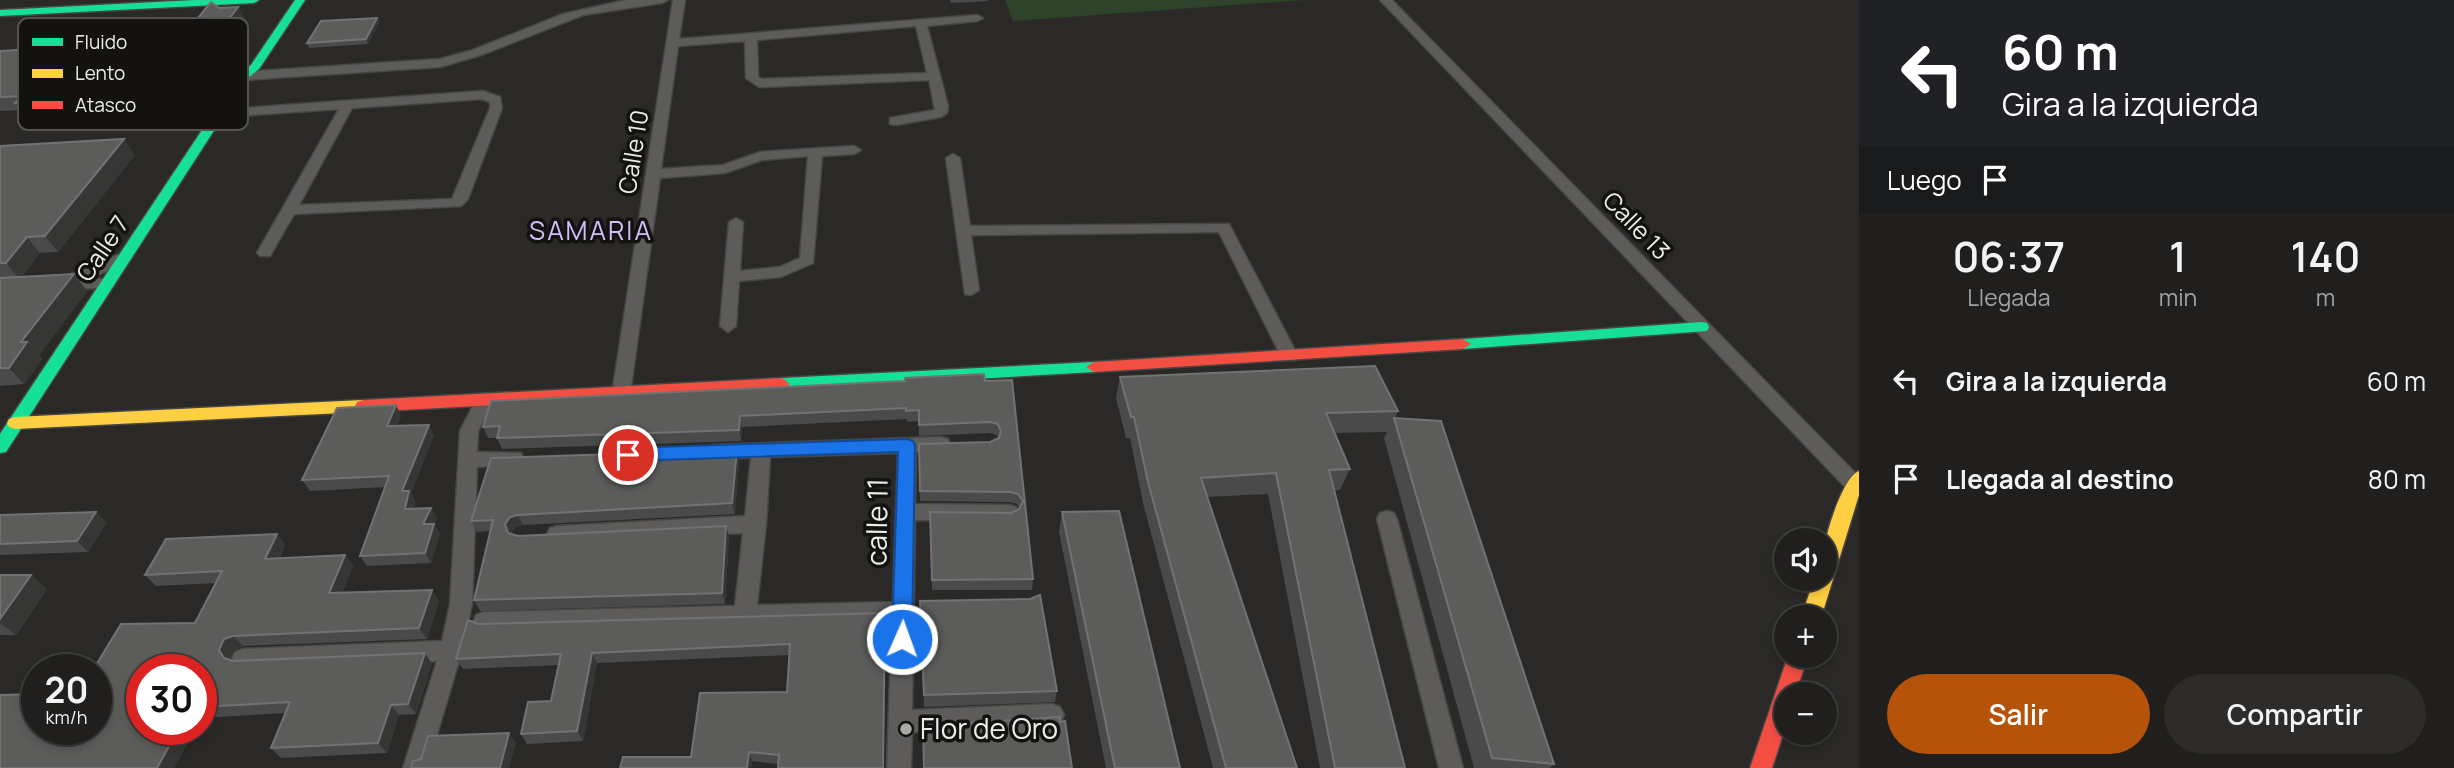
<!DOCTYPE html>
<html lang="es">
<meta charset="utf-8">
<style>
body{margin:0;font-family:Manrope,sans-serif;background:#2d2c2a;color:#f1f3f6;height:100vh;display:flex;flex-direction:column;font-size:26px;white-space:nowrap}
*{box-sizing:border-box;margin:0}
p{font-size:23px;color:#a2a2a4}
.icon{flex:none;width:38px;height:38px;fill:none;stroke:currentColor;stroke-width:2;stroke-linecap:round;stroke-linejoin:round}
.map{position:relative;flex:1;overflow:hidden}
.side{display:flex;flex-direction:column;background:#201f1d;width:595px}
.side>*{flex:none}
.banner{background:#202124;color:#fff;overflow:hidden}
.controls{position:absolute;left:1774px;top:528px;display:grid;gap:14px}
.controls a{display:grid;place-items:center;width:63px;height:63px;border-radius:50%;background:#201f1d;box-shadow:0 4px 10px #0003,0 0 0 2px #3d3d3b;font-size:35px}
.speed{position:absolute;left:21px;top:654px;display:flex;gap:14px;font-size:35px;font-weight:700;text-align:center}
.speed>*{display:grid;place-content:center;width:91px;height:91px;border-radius:50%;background:#201f1d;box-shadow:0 4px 10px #0003,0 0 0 2px #3d3d3b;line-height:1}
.speed small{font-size:18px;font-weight:400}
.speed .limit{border:10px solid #d22;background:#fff;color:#111}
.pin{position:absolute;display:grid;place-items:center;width:60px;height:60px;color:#fff;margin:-30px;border:4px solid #fff;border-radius:50%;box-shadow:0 2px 7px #0007}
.me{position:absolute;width:77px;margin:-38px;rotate:2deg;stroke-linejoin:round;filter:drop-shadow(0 0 5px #0008)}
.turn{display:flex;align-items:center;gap:24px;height:147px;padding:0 28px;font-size:32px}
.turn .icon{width:91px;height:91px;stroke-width:2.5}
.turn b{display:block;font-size:49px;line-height:60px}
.then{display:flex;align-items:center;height:66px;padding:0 28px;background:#0003;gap:14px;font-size:26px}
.eta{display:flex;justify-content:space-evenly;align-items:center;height:119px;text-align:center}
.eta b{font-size:42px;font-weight:600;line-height:49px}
.primary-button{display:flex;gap:14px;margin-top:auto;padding:14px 28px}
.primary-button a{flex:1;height:80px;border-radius:42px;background:#b45309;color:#fff;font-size:28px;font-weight:600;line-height:80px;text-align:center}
.primary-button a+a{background:#2d2c2a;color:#f1f3f6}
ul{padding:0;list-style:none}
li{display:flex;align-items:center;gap:21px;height:98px;padding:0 28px}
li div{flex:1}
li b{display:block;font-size:26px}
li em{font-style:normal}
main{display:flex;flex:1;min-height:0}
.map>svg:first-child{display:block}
</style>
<main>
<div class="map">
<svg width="1859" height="768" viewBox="0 0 1859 768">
<rect width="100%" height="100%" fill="#2a2927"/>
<path fill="#2e4329" d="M1005,0H1305L1013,21Z"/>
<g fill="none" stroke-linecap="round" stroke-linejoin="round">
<g stroke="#474644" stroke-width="3">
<g id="street">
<path d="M626,0H668L662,3L583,15L481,55L440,67L244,80L238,76L244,72L440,59L473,50L563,14Z"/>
<path d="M673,0H685L679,39L977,15L983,18L977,21L927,26L948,106L947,113L941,117L895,125L890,124V118L935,110L929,80L759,87L746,78L745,41L678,46L661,169L723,165L760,152L854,146L861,150L854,154L822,156L813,263L781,277L739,281L736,326L728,332L720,326L729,222L736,218L743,222L740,271L780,267L800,258L808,156L762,160L725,173L660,178L630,394L627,399H615L612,394ZM916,26L927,73L762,79L758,77L757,40Z"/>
<path d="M1380,0H1392L1859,477V490L1847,489Z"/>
<path d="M483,91L500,97L502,108L468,199L461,206L294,214L270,256H260L257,253L339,109L221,117L215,113L216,110ZM482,99L490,102V108L452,199L299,205L352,108Z"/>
<path d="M953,154L960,158L970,226L1229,224L1298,356L1295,360H1283L1219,232L971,235L979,290L971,295L965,294L946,158Z"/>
<path d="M124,252L132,257L129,260L90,279H113L115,283L113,287L59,290L51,285L53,281L68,279L70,275Z"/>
<path d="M484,394L490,396L493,401L478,431L477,452L521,453L523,458L521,463L477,467L472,604L462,651L427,768H403L437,661L243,669L235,666L232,659L235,652L243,649L442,641L450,604L460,431L478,396Z"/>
<path d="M941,437L948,439L950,444L948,449L916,452L915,504L1009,505L1016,507L1019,513L1016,519L1009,521L915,520L912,710L1052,704L1060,707L1064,715L1060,723L1052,726L912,732L911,768H887L892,621L484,632L476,629L473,622L476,615L484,612L735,606L743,533L557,542L550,540L547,534L550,528L557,526L745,516L751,458L706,457L704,452L706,447L713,445ZM898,453L893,602L757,605L766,524L770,457Z"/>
<path d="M1387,511L1394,513L1397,519L1463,768H1439L1377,519L1380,513Z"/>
</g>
</g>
<g stroke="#474644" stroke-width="3">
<g id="fast">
<path d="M195,0H259L254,3L0,16V10Z"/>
<path d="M295,0H305L259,69L248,78L6,452L0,453V434L238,76L251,65Z"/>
<path d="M1702,322L1707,323L1709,327L1707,331L1463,349L1455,344L1463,339Z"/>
<path d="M1094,362L1102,367L1094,372L782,390L774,384L782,378Z"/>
</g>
</g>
<g stroke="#474644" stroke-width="3">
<g id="slow">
<path d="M363,400L369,402L371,406L369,410L363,412L15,429L9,427L7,423L9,419L15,417Z"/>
<path d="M1859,471V495L1821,618H1801L1814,579H1825C1825,568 1824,556 1825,545C1827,529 1844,476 1859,471Z"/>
</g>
</g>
<g stroke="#474644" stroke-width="3">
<g id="jam">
<path d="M1463,339L1471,344L1463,349L1094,372L1086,367L1094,362Z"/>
<path d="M782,378L790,384L782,390L363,412L357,410L355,406L357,402L363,400Z"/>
<path d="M1788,656H1808L1795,695H1787V722L1772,768H1750Z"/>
</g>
</g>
<use href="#street" fill="#5d5c5b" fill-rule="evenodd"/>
<use href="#fast" fill="#16e098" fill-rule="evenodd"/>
<use href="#slow" fill="#ffcf43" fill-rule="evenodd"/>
<use href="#jam" fill="#f24e42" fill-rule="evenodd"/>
</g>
<g fill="#4a4a4a">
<path d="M950,0H988V1L951,3Z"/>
<path d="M238,7L245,20L226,47H214L181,91L143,93L130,110L25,117L21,110L0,111V51L50,48L153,34L142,46L177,44L219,8Z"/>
<path d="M377,18L379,23L368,44L309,48L307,43Z"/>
<path d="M0,146L135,155L58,252L40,253L21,277L74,274L87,291L39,355L42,359L24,384L0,386Z"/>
<path d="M1120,377L1398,411L1395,418L1554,764L1550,768H1474L1384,438L1387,432L1334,433L1350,469L1340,490H1334L1405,768H1320L1268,494L1207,497L1297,768H1213L1143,503L1130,438H1126L1116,398Z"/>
<path d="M1012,380L1033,579L1032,590H932L930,512L1011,513L1020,509L1017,504L1009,502L920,501L919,444L990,442L998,438L997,435L989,433L919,436V421L907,422L906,419L742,427L741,441L502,449L497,438H488L483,427L985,381Z"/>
<path d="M396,405L401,416L397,426L434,435L411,493L415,501L414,508H431L437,518L434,524L440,534L431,563L367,566L360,556L385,487L310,491L302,480Z"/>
<path d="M739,461L735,514L523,525L515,527L511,534L518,536L726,526L729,536L725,604L480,611L474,600L491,531L477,532L471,521Z"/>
<path d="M1062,512L1180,768H1106L1059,532Z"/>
<path d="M0,515L107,522L88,552L0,555Z"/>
<path d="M277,534L285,545L280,558L345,555L353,566L342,593L439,601L427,639L243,646L234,650L230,660L233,661L425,653L432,664L416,714L399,715L387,753L281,758L271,748L285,713L201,718V670L142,730H195L174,768L37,730L195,623L216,583L156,586L145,575Z"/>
<path d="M0,575H31L47,589L16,635H0Z"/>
<path d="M920,601L1057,691L1055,702L924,707Z"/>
<path d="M885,613L886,624L778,764L752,761L751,768H620L691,757L787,692L789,655L597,663L583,741L527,744L521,734L551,701L559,665L463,669L456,659L478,624Z"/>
</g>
<g fill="#363635">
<path d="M238,7L245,20L226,47L218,33Z"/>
<path d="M377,18L379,23L368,44L366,39Z"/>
<path d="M146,20L153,34L130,61L122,47Z"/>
<path d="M206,34L214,47L181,91L173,77Z"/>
<path d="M135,79L143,93L130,110L121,96Z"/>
<path d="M124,139L135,155L58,252L45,236Z"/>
<path d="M27,237L40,253L20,280L6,263Z"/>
<path d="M74,274L87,291L39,355L42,359L24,384L9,368L21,342Z"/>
<path d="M396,405L401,416L393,437L387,426Z"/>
<path d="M740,416L742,427L741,441L739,430Z"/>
<path d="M429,425L434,435L411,493L415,501L411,519L405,509L402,491Z"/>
<path d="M737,450L739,461L735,514L732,503Z"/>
<path d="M431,508L437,518L430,534L423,524Z"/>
<path d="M96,512L107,522L88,552L77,541Z"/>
<path d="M518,515L523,525L515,527L511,535L508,533L505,524L510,517Z"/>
<path d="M434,524L440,534L431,563L425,553Z"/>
<path d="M726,526L729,536L725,604L722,593Z"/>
<path d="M277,534L285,545L274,570L265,559Z"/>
<path d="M345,555L353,566L338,604L329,593Z"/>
<path d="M31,575L47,589L16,635L0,623V619Z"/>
<path d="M432,590L439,601L427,639L419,628Z"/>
<path d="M885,613L884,768H883Z"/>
<path d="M233,636L243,646L234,650L230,660L224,658L219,650L224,639Z"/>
<path d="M425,653L432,664L416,714L408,704Z"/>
<path d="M592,653L597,663L583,741L577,731Z"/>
<path d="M391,705L399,715L387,753L378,743Z"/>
<path d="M178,730H195L174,768H157Z"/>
<path d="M509,733L516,743L509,768H500Z"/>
<path d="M749,752L752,761L751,768H747Z"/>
</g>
<g fill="#5c5c5b" stroke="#727272" stroke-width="2">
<path d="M211,2L219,8L238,7L218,33L206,34L173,77L135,79L121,96L15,103L22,96L0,97V51L50,48L74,24L146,20L122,47L177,44Z"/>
<path d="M377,18L366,39L307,43L321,21Z"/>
<path d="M124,139L45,236L27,237L6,263H0V146Z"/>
<path d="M74,274L21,342H27L9,368H0V278Z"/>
<path d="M1375,366L1398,411L1326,413L1350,469L1329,470L1405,768H1335L1276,473L1201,478L1297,768H1226L1148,482L1134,417H1131L1120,377Z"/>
<path d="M984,374L985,381L1012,380L1033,579L932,580L930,512L1011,513L1019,509L1023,501L1018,494L1010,492L920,491L919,444L990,442L999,438L1001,431L998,424L990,422L919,425V410L906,411V408L740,416L739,430L497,438L500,426L483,427L491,401L905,381V378Z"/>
<path d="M396,405L387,426L429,425L402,491H409L405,509L431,508L423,524H434L425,553L360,556L389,476L302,480L337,408Z"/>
<path d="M1394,418L1441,421L1554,764L1492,758Z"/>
<path d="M737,450L732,503L518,515L510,517L505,524L508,533L518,536L726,526L722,593L474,600L493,520L471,521L491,458Z"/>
<path d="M1119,511L1180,768H1115L1062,512Z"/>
<path d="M96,512L77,541L0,544V515Z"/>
<path d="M277,534L265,559L345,555L329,593L432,590L419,628L233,636L224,639L219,650L224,658L233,661L425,653L408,704L391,705L378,743L271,748L290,702L201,707V670H142V730H178L157,768H0V695L37,694V730H96V670H93L121,624L195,623L222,571L145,575L166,539Z"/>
<path d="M0,575H31L0,619Z"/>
<path d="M1040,595L1057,691L924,695L920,601L1030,599Z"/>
<path d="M885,613L883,768H778L779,755L749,752L747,768H620L623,757H691L700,693L787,692L790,644L592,653L577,731L521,734L528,702L551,701L561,654L456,659L468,620L478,624Z"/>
<path d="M1060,717V722L1065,721L1072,768H924L923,726Z"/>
<path d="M509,733L500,768H411L413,761L421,759L428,736Z"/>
</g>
<path fill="#1a73e8" stroke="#114b97" stroke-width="2" d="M907,439L913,441L915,446L912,639L909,645L902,648L895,645L892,639L898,452L628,461L622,459L620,455L622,450L628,448Z"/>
<circle fill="#a9a8a6" stroke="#131210" stroke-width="2.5" cx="906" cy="729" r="7"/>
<g text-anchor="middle" stroke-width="7" stroke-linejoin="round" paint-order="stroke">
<g font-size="24" fill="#edecea" stroke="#131210">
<text transform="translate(634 152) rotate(-81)" y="8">Calle 10</text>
<text transform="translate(1636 226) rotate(46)" y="8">Calle 13</text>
<text transform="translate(103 249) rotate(-56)" y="8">Calle 7</text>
</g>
<g font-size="26" letter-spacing="2" fill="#cebff8" stroke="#131210">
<text x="591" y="240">SAMARIA</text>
</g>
<g font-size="28" fill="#edecea" stroke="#131210">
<text transform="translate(877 522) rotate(-89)" y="10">calle 11</text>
</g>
<g font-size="28" fill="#edecea" stroke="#131210" text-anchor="start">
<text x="920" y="739">Flor de Oro</text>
</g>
</g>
<rect x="18" y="18" width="230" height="112" rx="10" fill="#131210" stroke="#545351" stroke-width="2"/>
<rect x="32" y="38" width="31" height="8" fill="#16e098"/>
<rect x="32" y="69" width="31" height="9" fill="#ffcf43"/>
<rect x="32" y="101" width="31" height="8" fill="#f24e42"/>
<g font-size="19" fill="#edecea">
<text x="75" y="49">Fluido</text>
<text x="75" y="80">Lento</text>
<text x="75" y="112">Atasco</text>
</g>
</svg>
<div class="controls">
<a><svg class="icon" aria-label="sound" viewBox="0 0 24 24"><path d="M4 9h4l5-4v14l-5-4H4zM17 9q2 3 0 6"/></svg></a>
<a>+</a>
<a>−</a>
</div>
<div class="speed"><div>20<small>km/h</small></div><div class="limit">30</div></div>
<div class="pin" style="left:628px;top:455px;background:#d93025"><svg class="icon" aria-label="arrive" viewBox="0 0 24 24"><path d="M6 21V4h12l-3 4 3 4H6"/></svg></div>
<svg class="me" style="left:902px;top:639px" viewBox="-20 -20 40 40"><circle r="17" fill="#1a73e8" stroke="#fff" stroke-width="3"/><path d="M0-11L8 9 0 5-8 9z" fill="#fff"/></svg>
</div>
<section class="side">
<div class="banner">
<div class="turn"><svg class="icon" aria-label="left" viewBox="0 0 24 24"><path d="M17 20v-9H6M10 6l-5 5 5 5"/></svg><div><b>60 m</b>Gira a la izquierda</div></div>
<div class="then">Luego<svg class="icon" aria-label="arrive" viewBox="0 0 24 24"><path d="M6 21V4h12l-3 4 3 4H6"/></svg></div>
</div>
<div class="eta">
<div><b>06:37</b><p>Llegada</p></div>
<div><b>1</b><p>min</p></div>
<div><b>140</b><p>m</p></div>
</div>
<ul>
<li><svg class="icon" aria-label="left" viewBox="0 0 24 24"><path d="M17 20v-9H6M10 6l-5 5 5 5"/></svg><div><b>Gira a la izquierda</b></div><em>60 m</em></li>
<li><svg class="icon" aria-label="arrive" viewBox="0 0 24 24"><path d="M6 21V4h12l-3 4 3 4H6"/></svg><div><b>Llegada al destino</b></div><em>80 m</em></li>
</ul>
<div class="primary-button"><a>Salir</a><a>Compartir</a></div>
</section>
</main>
